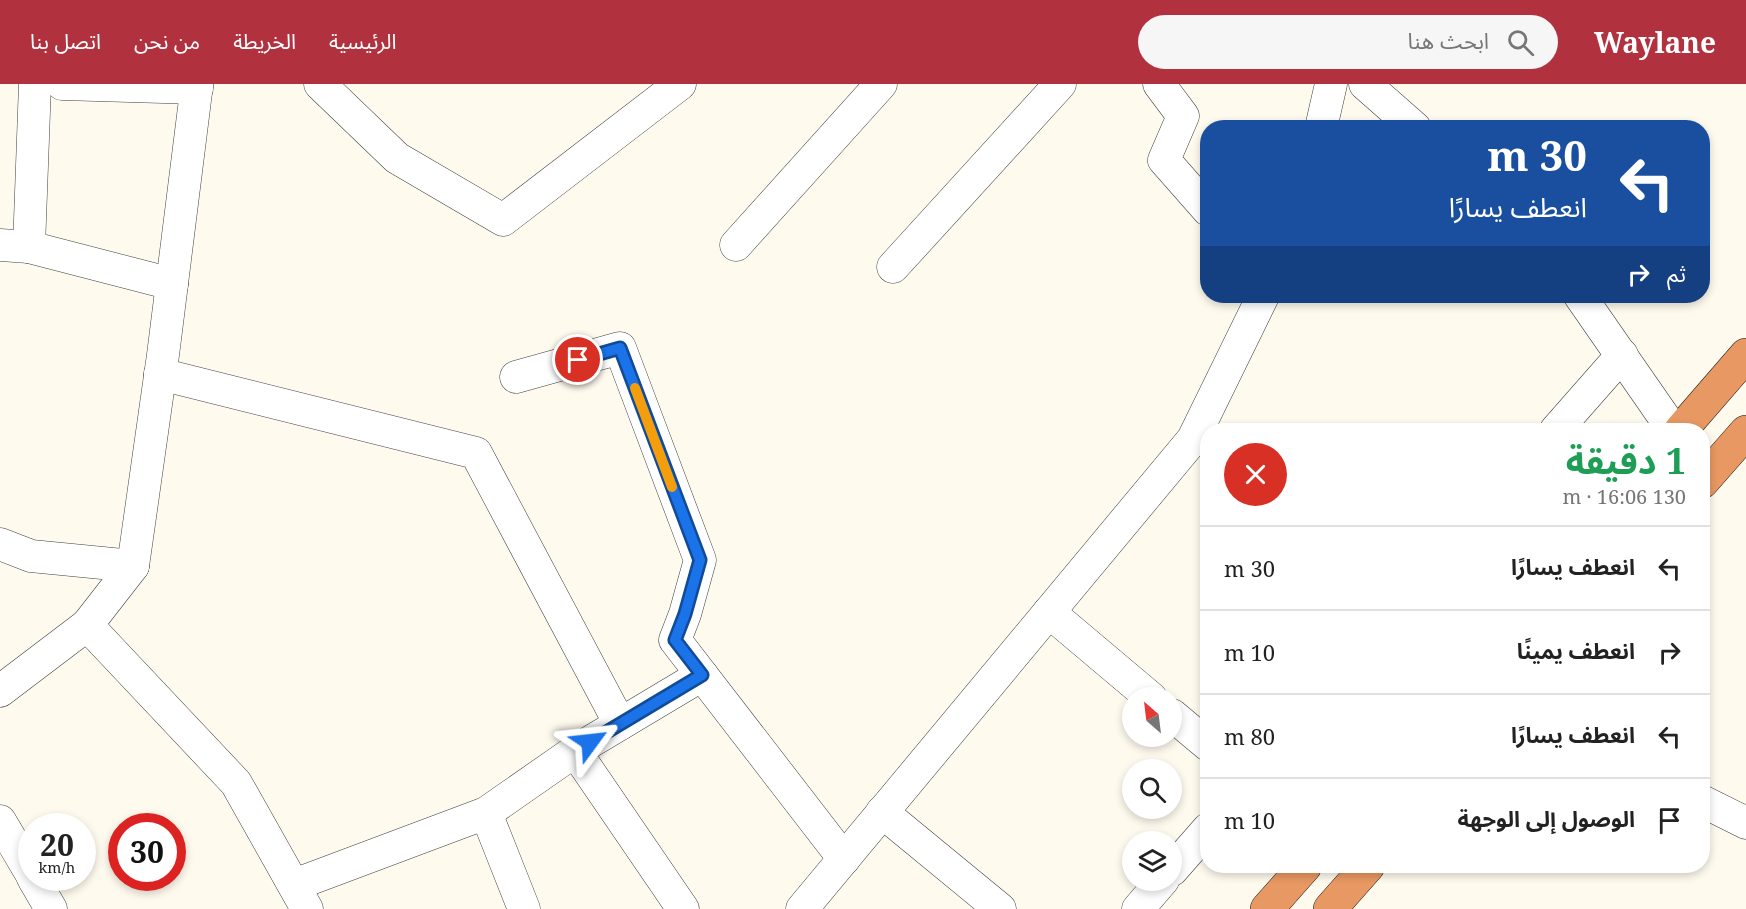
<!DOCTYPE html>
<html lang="ar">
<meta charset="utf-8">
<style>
body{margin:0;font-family:"Noto Serif","Noto Sans Arabic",serif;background:#f6f6f6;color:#222;direction:rtl;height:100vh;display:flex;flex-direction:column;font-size:22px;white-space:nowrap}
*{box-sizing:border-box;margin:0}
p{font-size:20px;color:#767676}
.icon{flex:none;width:33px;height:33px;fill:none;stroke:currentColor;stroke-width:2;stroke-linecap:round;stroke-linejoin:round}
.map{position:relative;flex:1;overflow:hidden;direction:ltr}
.panel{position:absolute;left:1200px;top:339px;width:510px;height:450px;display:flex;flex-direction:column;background:#fff;border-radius:24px;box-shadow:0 3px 9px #0003;direction:rtl}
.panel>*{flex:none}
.hud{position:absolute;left:1200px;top:36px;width:510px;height:183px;border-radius:24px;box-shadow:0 3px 9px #0003;direction:rtl;background:#1a4fa0;color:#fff;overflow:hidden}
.needle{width:39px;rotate:332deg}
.fabs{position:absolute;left:1122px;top:603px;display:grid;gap:12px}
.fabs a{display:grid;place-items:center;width:60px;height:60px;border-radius:50%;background:#fff;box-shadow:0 3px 9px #0003;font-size:30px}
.speed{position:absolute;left:18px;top:729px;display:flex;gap:12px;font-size:30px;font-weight:700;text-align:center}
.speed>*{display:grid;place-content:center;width:78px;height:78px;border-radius:50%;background:#fff;box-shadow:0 3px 9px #0003;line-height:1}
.speed small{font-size:15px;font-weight:400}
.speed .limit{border:9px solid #d22;background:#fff;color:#111}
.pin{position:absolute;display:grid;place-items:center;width:51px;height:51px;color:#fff;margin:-26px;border:3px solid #fff;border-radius:50%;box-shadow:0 2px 6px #0007}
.me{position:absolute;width:66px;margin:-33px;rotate:60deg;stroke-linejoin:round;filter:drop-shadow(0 0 4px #0008)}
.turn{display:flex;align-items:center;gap:21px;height:126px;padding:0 24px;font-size:27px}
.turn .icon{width:78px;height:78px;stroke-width:2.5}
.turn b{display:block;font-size:42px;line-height:51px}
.then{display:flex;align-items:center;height:57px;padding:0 24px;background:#0003;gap:12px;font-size:22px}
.round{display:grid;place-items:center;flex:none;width:63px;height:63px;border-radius:32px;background:#f6f6f6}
.head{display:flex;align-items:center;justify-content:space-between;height:102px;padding:0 24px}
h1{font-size:36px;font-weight:700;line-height:45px;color:#1e9e55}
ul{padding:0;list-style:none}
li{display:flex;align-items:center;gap:18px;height:84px;padding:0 24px;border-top:2px solid #e0e0e0}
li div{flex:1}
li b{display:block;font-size:22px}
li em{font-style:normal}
header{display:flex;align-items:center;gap:36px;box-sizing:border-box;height:84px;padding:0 30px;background:#b1313e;color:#fff}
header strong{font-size:28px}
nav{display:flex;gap:33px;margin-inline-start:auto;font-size:21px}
.search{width:420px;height:54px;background:#f6f6f6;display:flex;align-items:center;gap:15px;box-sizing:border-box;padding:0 21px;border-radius:33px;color:#767676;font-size:22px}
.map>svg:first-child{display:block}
</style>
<header>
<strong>Waylane</strong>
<div class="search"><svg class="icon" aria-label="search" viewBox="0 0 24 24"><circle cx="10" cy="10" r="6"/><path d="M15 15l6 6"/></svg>ابحث هنا</div>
<nav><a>الرئيسية</a><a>الخريطة</a><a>من نحن</a><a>اتصل بنا</a></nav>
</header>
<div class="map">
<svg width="1746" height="825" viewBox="0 0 1746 825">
<rect width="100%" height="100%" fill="#fefaee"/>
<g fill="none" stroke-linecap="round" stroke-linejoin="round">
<g stroke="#404040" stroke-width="33">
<g id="street">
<path d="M35,0L29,163L172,200"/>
<path d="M62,0L197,4"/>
<path d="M197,0L163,271L133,482L87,541L236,699L307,825"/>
<path d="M320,0L397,74L503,136L680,0"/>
<path d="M1159,0L1183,32L1164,76L1208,126"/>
<path d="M1365,0L1415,44"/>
<path d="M1321,44L1331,0"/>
<path d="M0,161L29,163"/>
<path d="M736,161L881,0"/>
<path d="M893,183L1060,0"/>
<path d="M1580,212L1673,346"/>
<path d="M160,290L476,369L620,640"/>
<path d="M516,293L620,264L700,476L685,530L675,556L844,775"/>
<path d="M1556,346L1622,271"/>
<path d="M0,460L31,472L133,482"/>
<path d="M1049,528L1151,614"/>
<path d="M0,607L87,541"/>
<path d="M1172,631L1208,661"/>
<path d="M1702,717L1746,739"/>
<path d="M882,728L1000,825"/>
<path d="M486,729L524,825"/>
<path d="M0,737L32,791"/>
<path d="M1172,786L1208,745"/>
<path d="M33,794L51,825"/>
<path d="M294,801L486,729L575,667"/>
<path d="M683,825L575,667L702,591"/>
<path d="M802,825L1193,355L1263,212"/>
<path d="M1138,825L1163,796"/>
</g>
</g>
<g stroke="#1e1e1e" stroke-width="34">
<g id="highway">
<path d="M1681,346L1746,271"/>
<path d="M1702,398L1746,348"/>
<path d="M1267,825L1305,782"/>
<path d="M1330,825L1368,782"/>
</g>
</g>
<use href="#street" stroke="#fff" stroke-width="32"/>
<use href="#highway" stroke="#e89862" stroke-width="33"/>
</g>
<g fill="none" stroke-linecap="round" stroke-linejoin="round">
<g stroke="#114b97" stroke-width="15">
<path id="route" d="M578,276L620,264L700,476L685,530L675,556L702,591L590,658"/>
</g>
<use href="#route" stroke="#1a73e8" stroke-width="10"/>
<path stroke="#f59e0b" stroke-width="10" d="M635,304L672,403"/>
</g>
</svg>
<div class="fabs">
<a><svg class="needle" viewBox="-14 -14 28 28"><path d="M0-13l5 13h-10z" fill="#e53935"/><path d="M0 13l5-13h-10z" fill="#767676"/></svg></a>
<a><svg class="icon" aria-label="search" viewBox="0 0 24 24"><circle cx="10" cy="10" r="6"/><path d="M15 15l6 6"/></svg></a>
<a><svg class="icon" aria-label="layers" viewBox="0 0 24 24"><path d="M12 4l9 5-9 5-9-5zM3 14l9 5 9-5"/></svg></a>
</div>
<div class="speed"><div>20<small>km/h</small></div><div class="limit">30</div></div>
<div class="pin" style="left:578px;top:276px;background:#d93025"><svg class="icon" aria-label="arrive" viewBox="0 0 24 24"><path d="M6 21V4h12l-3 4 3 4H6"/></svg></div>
<svg class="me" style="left:590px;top:658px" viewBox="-20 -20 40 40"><path d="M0-17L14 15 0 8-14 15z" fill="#1a73e8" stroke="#fff" stroke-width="4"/></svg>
<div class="hud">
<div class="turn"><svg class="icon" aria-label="left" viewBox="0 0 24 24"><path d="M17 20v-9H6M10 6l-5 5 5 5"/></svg><div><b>30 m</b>انعطف يسارًا</div></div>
<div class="then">ثم<svg class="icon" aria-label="right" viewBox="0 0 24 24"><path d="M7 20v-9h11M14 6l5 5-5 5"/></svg></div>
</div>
<section class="panel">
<div class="head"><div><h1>1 دقيقة</h1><p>130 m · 16:06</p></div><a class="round" style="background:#d93025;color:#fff"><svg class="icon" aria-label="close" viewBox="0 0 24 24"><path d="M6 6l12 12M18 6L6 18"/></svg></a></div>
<ul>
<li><svg class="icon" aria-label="left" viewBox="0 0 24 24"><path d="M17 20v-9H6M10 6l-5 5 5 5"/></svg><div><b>انعطف يسارًا</b></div><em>30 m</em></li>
<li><svg class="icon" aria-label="right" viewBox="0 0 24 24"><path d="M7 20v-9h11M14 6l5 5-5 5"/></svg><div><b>انعطف يمينًا</b></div><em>10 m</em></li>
<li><svg class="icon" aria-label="left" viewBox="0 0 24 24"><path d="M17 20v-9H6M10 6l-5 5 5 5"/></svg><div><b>انعطف يسارًا</b></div><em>80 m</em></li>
<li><svg class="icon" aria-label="arrive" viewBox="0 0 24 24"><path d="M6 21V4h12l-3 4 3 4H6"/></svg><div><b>الوصول إلى الوجهة</b></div><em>10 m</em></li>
</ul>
</section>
</div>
